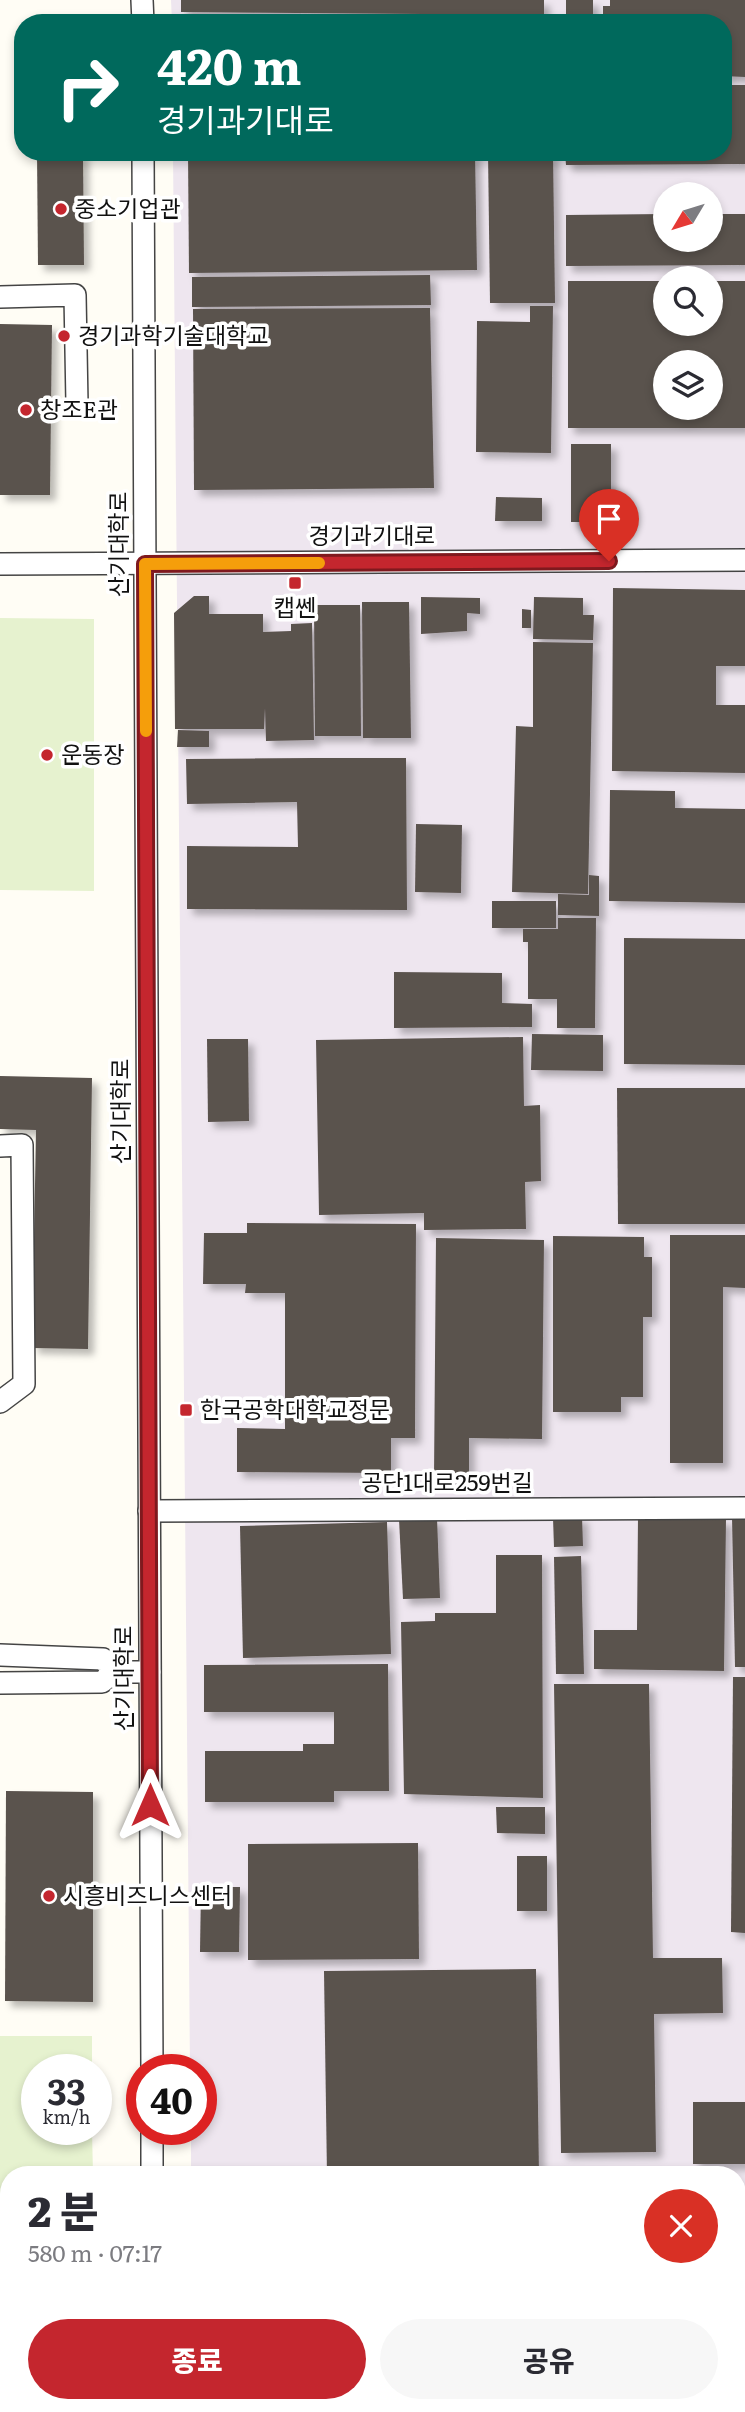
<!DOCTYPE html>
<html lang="ko">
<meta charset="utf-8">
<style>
body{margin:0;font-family:Literata,"Noto Sans KR",serif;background:#f7f7f7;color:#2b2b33;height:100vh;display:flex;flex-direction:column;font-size:26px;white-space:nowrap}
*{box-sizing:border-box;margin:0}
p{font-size:23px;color:#7c7c81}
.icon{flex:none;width:38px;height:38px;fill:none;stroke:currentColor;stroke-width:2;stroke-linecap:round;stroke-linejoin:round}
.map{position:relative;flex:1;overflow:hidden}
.drawer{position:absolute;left:0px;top:2166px;width:746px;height:247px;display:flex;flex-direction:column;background:#fff;border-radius:28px 28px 0 0;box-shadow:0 4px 10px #0003}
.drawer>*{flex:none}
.banner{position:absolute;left:14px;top:14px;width:718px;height:147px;border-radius:28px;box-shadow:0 4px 10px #0003;background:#00695c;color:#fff;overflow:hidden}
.needle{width:46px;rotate:232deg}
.fabs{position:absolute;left:653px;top:182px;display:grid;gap:14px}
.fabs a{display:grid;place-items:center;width:70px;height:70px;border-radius:50%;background:#fff;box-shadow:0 4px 10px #0003;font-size:35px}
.speed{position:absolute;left:21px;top:2054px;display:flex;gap:14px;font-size:35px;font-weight:700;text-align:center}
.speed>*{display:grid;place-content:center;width:91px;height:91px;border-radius:50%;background:#fff;box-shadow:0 4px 10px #0003;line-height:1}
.speed small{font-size:18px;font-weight:400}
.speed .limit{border:10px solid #d22;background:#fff;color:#111}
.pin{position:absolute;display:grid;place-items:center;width:60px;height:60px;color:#fff;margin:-72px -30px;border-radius:50% 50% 50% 0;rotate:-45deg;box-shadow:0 0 7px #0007}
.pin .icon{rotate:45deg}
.me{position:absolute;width:77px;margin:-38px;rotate:0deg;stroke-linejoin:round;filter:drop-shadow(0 0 5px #0008)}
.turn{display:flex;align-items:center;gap:24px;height:147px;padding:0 28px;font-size:32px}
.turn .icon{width:91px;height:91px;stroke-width:2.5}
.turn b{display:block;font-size:49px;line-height:60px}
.round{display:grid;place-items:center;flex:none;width:74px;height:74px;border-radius:37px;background:#f7f7f7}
.head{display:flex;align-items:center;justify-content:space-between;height:119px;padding:0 28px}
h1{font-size:42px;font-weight:800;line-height:52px}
.action{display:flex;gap:14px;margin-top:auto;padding:14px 28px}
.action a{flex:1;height:80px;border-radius:42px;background:#c4262e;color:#fff;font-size:28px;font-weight:800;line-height:80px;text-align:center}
.action a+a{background:#f7f7f7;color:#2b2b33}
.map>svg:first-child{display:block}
</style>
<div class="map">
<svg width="745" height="2412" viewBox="0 0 745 2412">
<defs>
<filter id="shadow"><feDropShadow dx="6" dy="6" stdDeviation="3.5" flood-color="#0004"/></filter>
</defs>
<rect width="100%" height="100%" fill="#fffdf5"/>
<path fill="#eee6ef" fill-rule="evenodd" d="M171,0H745V2412H193V2404H737V2175H191V2130H201V2070H190L173,152H723V23H172ZM665,194H710V240H665ZM665,278H710V324H665ZM665,362H710V408H665Z"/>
<g fill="#e6f2cf">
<path d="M0,618L94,619V891L0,890Z"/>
<path d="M0,2036H92V2070H37V2130H92L93,2175H9V2390H0Z"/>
</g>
<g fill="#5a524d" fill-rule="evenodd" filter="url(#shadow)">
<path d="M181,0H544V15L181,12Z"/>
<rect x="566" y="0" width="27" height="23"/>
<path d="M610,0H745V77L723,76V23H603V6H610Z"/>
<path d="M723,85H745V164L566,165L565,152H723Z"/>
<path d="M37,152H83L84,265H38Z"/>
<path d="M188,152H475L477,270L189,273Z"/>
<path d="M488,152H553L555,303H490Z"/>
<path d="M665,214V240H710V214H745V265L566,266V215Z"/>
<path d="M430,275L431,305L192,307V277Z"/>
<path d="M568,281H665V324H710V281H745V428H568ZM665,362H710V408H665Z"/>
<path d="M530,306H553L551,453L476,452L477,321L530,322Z"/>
<path d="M430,308L434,488L194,490L193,309Z"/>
<path d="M0,324L52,325L50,495H0Z"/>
<path d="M571,444H611V503H626V522H571Z"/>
<path d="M496,497L542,498V521H495Z"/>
<path d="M613,588L745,590V666H716V705H745V773L612,771Z"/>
<path d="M194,596H209V614H263V632L291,631V624L312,623L314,740L266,741L265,708L264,729H175L174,613Z"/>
<path d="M421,597L480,598V614L467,613V631L421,634Z"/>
<path d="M534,597L583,598V615H594L593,640L533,639Z"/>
<path d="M362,602H409L411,738H363Z"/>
<path d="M314,605H360L361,736H315Z"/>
<path d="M522,609L531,610V628H522Z"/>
<path d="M533,642L593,643L588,894L512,892L516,726L533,727Z"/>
<path d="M178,730L209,731V747H177Z"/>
<path d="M316,758H406L407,910L187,909V846L298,847L297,802L187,804L186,759Z"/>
<path d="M610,790L675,791V808L745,809V903L609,901Z"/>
<path d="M416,824L462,825L461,893L415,892Z"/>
<path d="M589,875L599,876V916L558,915V894L589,895Z"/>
<rect x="492" y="901" width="64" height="27"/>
<path d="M558,918H596L595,1028H557V999H528V942H523V929H558Z"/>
<path d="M624,938L745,939V1065L624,1064Z"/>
<path d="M394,972L502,973V1003L532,1004V1027L394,1028Z"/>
<path d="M532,1034L603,1035V1071L531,1070Z"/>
<path d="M523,1037L524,1106L540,1105L541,1181L525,1182L526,1229L424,1230V1213L319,1215L316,1040Z"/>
<path d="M207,1039H248L249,1121L208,1122Z"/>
<path d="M0,1076L92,1078L88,1349L32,1348L36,1130L0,1129Z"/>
<path d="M617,1088H745V1224H618Z"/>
<path d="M247,1223L416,1224L415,1438H391V1473L237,1472V1428L285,1429V1293H245L246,1284H203L204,1233H247Z"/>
<path d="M670,1235H745V1288L723,1287V1463H670Z"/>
<path d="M553,1236L644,1237V1257H652V1317H643V1397H621V1412H553Z"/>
<path d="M436,1238L544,1240L542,1439L469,1438V1479L434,1478Z"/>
<path d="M582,1516L583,1546L554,1547L553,1518Z"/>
<path d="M638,1517L726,1519L724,1671L594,1669V1630H637Z"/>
<path d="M732,1517H745V1667H735Z"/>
<path d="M437,1518L440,1598L403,1599L399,1519Z"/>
<path d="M387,1522L391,1654L243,1658L240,1526Z"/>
<path d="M496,1555H542L543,1798L404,1794L401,1622L435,1621V1613H496Z"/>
<path d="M581,1556L584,1674H556L554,1557Z"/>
<path d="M388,1664L389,1791H334V1802H205V1751H303V1744H334V1712H204V1665Z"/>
<path d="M733,1677H745V1933L731,1932Z"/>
<path d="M554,1684H649L653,1958H722L723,2013L654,2014L656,2152L561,2153Z"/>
<path d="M6,1791L93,1792V2002L5,2001Z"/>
<path d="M496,1807H545V1834L497,1833Z"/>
<path d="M418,1843L419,1959L248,1960V1844Z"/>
<rect x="517" y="1856" width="30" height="55"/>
<path d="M201,1887H240L239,1952H200Z"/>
<path d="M536,1969L539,2175H327L324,1971Z"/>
<rect x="693" y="2102" width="52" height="62"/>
<rect x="737" y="2191" width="8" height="212"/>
</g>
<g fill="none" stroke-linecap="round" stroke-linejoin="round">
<g stroke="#444" stroke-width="24">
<g id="minor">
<path d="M142,0L143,23"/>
<path d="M143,152L152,2070"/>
<path d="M0,297L75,295L77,404"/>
<path d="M0,564L745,560"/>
<path d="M0,1146L22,1145L24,1384L0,1402"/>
<path d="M149,1511L745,1508"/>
<path d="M0,1655L103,1659L114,1672"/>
<path d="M0,1683L102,1682L114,1672H150"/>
<path d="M152,2130V2175"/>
<path d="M153,2404V2412"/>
</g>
</g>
<use href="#minor" stroke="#fff" stroke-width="21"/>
</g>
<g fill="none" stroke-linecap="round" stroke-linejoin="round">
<g stroke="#7f191e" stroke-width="18">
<path id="route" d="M150,1805L145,564L609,561"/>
</g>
<use href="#route" stroke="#c4262e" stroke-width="12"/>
<path stroke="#f59e0b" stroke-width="12" d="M146,731L145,564L319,563"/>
</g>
<g fill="#c4262e" stroke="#fff" stroke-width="2.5">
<circle cx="61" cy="209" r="7"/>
<circle cx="64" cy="336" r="7"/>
<circle cx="26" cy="410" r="7"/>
<rect x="288" y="576" width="14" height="14" rx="3.5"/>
<circle cx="47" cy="755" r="7"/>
<rect x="179" y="1403" width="14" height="14" rx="3.5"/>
<circle cx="49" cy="1896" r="7"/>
</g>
<g text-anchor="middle" stroke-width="7" stroke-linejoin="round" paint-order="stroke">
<g font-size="23" fill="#111" stroke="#fff" text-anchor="start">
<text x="75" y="217">중소기업관</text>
<text x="78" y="344">경기과학기술대학교</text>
<text x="40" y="418">창조E관</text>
<text x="295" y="616" text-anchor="middle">캡쎈</text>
<text x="61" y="763">운동장</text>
<text x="200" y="1418">한국공학대학교정문</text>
<text x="63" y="1904">시흥비즈니스센터</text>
</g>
<g font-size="23" fill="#111" stroke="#fff">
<text x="372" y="544">경기과기대로</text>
<text transform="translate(119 544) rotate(-90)" y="8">산기대학로</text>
<text transform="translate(121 1111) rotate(-90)" y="8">산기대학로</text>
<text x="447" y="1491">공단1대로259번길</text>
<text transform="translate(124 1678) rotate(-90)" y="8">산기대학로</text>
</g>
</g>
</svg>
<div class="fabs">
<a><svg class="needle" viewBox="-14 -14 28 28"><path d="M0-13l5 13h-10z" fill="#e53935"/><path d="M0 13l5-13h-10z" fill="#7c7c81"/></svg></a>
<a><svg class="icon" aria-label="search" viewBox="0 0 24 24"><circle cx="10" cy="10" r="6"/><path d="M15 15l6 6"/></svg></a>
<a><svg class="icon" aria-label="layers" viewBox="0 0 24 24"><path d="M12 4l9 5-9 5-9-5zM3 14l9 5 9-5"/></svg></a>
</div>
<div class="speed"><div>33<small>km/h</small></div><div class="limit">40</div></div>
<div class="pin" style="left:609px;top:561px;background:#d93025"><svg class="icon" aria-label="arrive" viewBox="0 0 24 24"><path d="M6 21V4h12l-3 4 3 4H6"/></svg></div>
<svg class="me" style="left:150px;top:1805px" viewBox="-20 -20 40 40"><path d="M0-17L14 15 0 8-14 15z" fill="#c4262e" stroke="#fff" stroke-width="4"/></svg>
<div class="banner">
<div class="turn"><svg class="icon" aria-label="right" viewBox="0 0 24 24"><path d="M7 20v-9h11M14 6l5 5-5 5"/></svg><div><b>420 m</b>경기과기대로</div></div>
</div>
<section class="drawer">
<div class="head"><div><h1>2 분</h1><p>580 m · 07:17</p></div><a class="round" style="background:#d93025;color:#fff"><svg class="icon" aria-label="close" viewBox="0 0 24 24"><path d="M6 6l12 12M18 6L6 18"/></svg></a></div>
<div class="action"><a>종료</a><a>공유</a></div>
</section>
</div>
